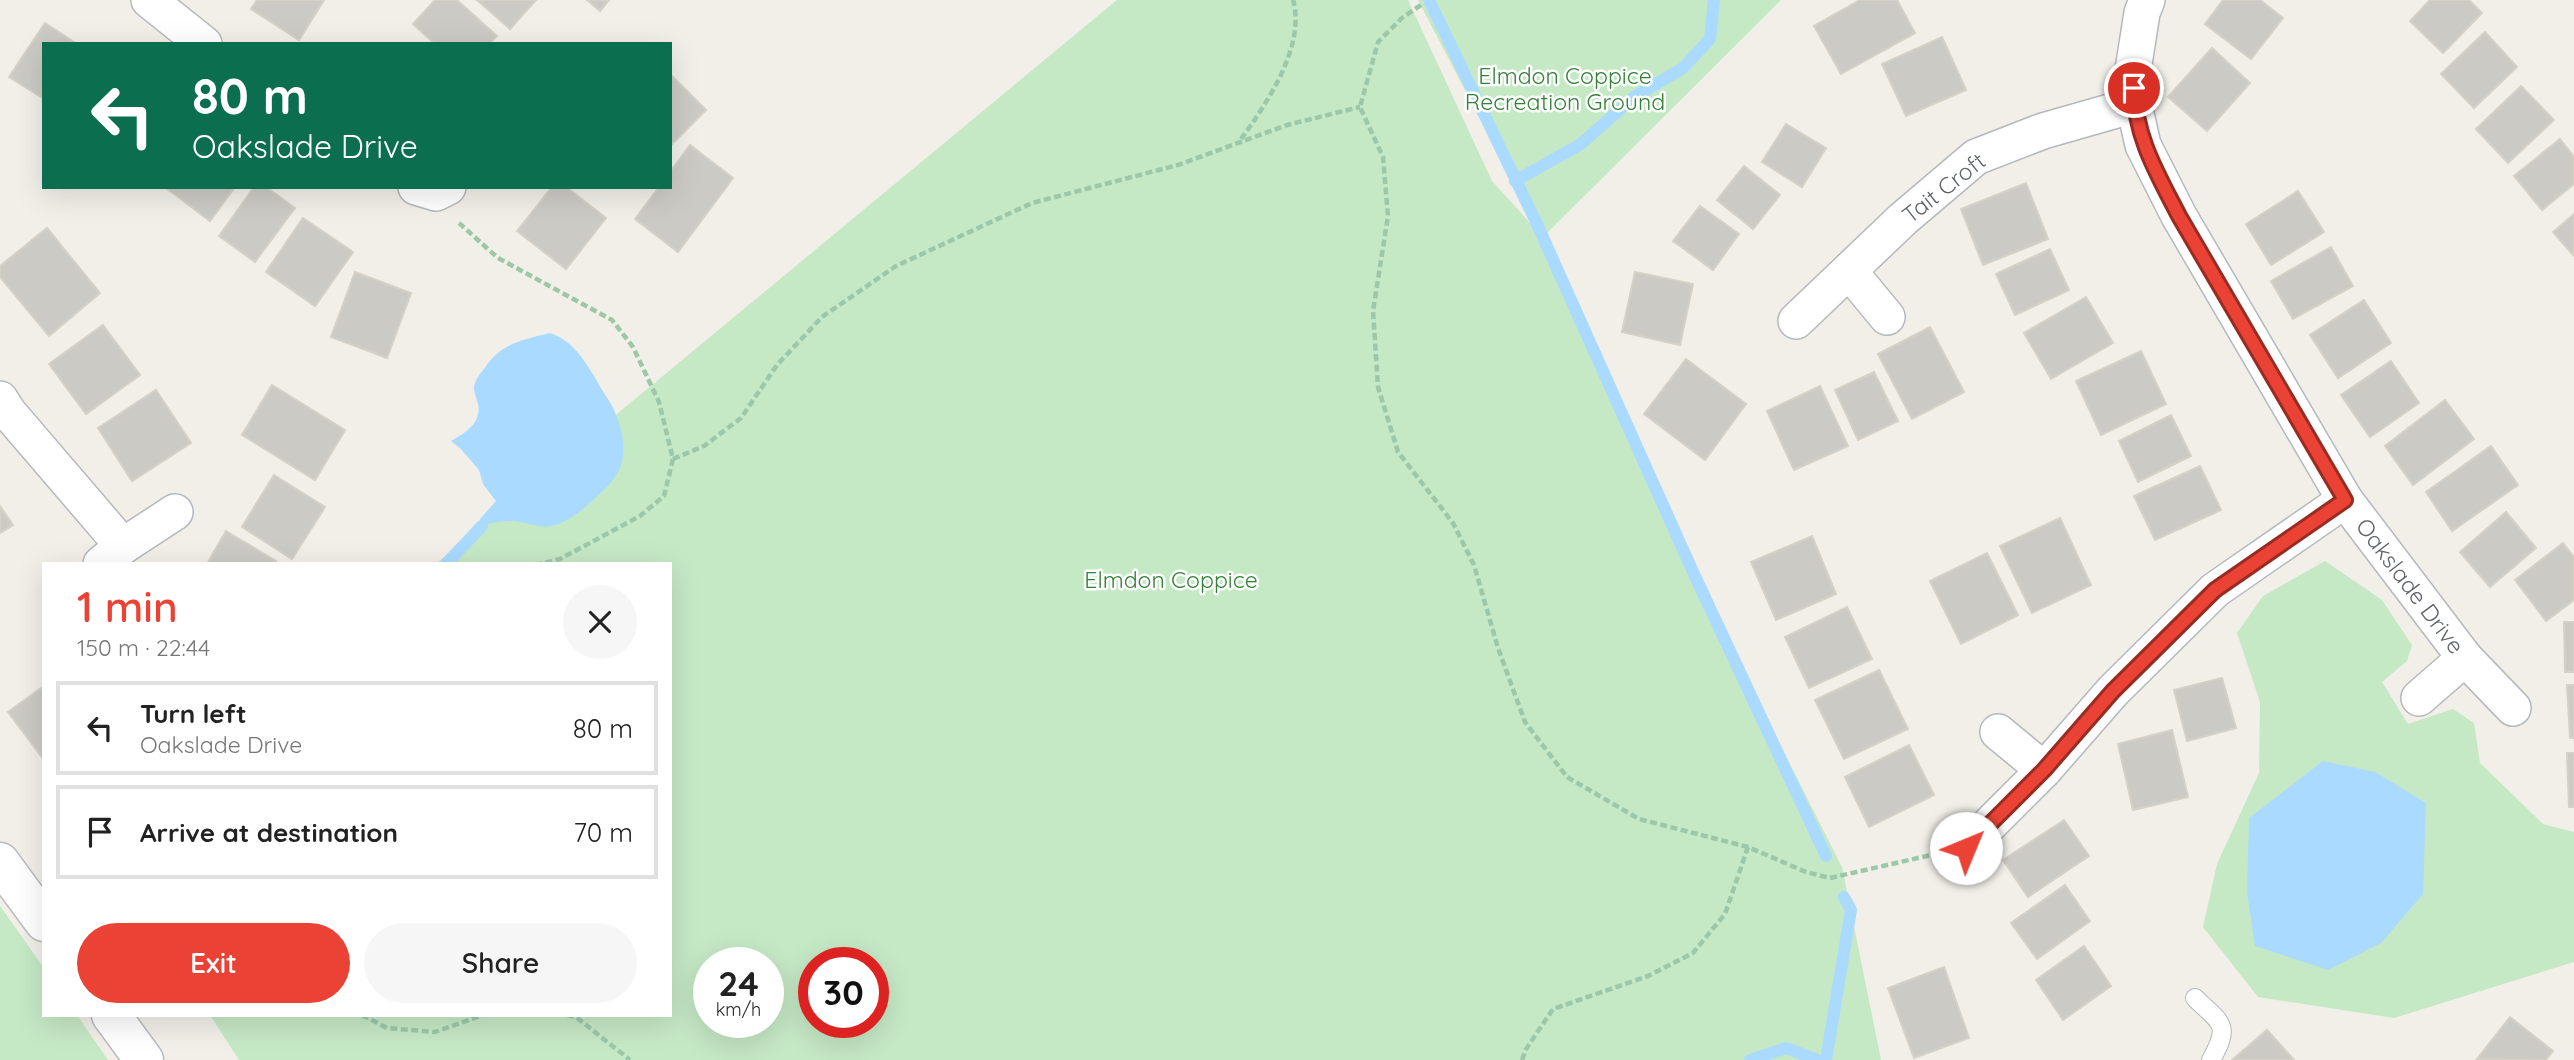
<!DOCTYPE html>
<meta charset="utf-8">
<style>
body{margin:0;font-family:Quicksand,sans-serif;background:#f6f6f6;color:#222;height:100vh;display:flex;flex-direction:column;font-size:26px;white-space:nowrap}
*{box-sizing:border-box;margin:0}
p{font-size:23px;color:#767676}
.icon{flex:none;width:38px;height:38px;fill:none;stroke:currentColor;stroke-width:2;stroke-linecap:round;stroke-linejoin:round}
.map{position:relative;flex:1;overflow:hidden}
.panel{position:absolute;left:42px;top:562px;width:630px;height:455px;display:flex;flex-direction:column;background:#fff;border-radius:0px;box-shadow:0 7px 28px #0002}
.panel>*{flex:none}
.guide{position:absolute;left:42px;top:42px;width:630px;height:147px;border-radius:0px;box-shadow:0 7px 28px #0002;background:#0b6e4f;color:#fff;overflow:hidden}
.speed{position:absolute;left:693px;top:947px;display:flex;gap:14px;font-size:35px;font-weight:700;text-align:center}
.speed>*{display:grid;place-content:center;width:91px;height:91px;border-radius:50%;background:#fff;box-shadow:0 7px 28px #0002;line-height:1}
.speed small{font-size:18px;font-weight:400}
.speed .limit{border:10px solid #d22;background:#fff;color:#111}
.pin{position:absolute;display:grid;place-items:center;width:60px;height:60px;color:#fff;margin:-30px;border:4px solid #fff;border-radius:50%;box-shadow:0 2px 7px #0007}
.me{position:absolute;width:77px;margin:-38px;rotate:45deg;stroke-linejoin:round;filter:drop-shadow(0 0 5px #0008)}
.turn{display:flex;align-items:center;gap:24px;height:147px;padding:0 35px;font-size:32px}
.turn .icon{width:91px;height:91px;stroke-width:2.5}
.turn b{display:block;font-size:49px;line-height:60px}
.round{display:grid;place-items:center;flex:none;width:74px;height:74px;border-radius:37px;background:#f6f6f6}
.summary{display:flex;align-items:center;justify-content:space-between;height:119px;padding:0 35px}
h1{font-size:42px;font-weight:600;line-height:52px;color:#ea4335}
.button{display:flex;gap:14px;margin-top:auto;padding:14px 35px}
.button a{flex:1;height:80px;border-radius:42px;background:#ea4335;color:#fff;font-size:28px;font-weight:600;line-height:80px;text-align:center}
.button a+a{background:#f6f6f6;color:#222}
ul{padding:0;list-style:none}
li{display:flex;align-items:center;gap:21px;height:94px;margin:0 14px 10px;padding:0 21px;border:4px solid #e0e0e0;border-radius:0px}
li div{flex:1}
li b{display:block;font-size:26px}
li em{font-style:normal}
.map>svg:first-child{display:block}
</style>
<div class="map">
<svg width="2574" height="1060" viewBox="0 0 2574 1060">
<rect width="100%" height="100%" fill="#f1efe8"/>
<g fill="#c5e8c5" fill-rule="evenodd">
<path d="M1117,0H1408L1492,181L1540,234L1418,0H1781L1543,237L1694,574L1842,867L1881,1060H239L210,1015H670V564L437,563ZM709,962H768V1022H709ZM814,962H873V1022H814Z"/>
<path d="M2325,561L2382,600L2412,645L2407,661L2382,682L2408,724L2453,709L2474,723L2480,763L2543,824L2574,832V962L2394,1018L2258,997L2203,927L2217,864L2259,773L2260,702L2237,633L2263,596Z"/>
<path d="M0,906L44,968V1015H77L108,1060H0Z"/>
</g>
<g fill="#aadaff">
<path d="M550,333C579,342 592,375 608,399C620,418 629,449 619,470C613,483 601,492 591,502C581,511 569,521 555,525C540,530 529,522 514,521C503,521 492,523 482,526L480,519L496,501L483,484L479,470L461,449L451,441C465,433 482,423 478,404C477,399 474,393 474,388C474,381 480,374 484,369C501,343 522,340 550,333Z"/>
<path d="M2323,761L2375,772L2426,803L2423,894L2381,943L2328,970L2255,946L2247,892L2249,818Z"/>
</g>
<g fill="none" stroke-linecap="round" stroke-linejoin="round">
<g stroke="#aadaff" stroke-width="12">
<path d="M1429,0L1537,224L1694,574L1826,856"/>
<path d="M1515,181L1581,144L1634,97L1683,68L1710,39L1714,0"/>
<path d="M446,564L482,526"/>
<path d="M1750,1060L1786,1048L1818,1060"/>
<path d="M1826,1060L1851,910L1844,897"/>
</g>
</g>
<g fill="#cccac5" stroke="#d6d1c6" stroke-width="2">
<path d="M257,0H324L299,40L251,9Z"/>
<path d="M435,0H457L497,36L489,44H435L413,24Z"/>
<path d="M477,0H536L510,29Z"/>
<path d="M587,0H609L600,11Z"/>
<path d="M1860,0H1897L1915,33L1841,74L1814,26Z"/>
<path d="M2223,0H2260L2283,18L2251,59L2205,24Z"/>
<path d="M2430,0H2469L2482,13L2443,53L2410,21Z"/>
<path d="M45,23L77,44H44V99L9,77Z"/>
<path d="M2485,32L2517,67L2474,108L2441,74Z"/>
<path d="M1942,37L1966,90L1906,116L1882,64Z"/>
<path d="M2212,48L2250,83L2207,131L2168,97Z"/>
<path d="M672,76L706,110L670,146V78Z"/>
<path d="M2521,86L2554,120L2508,163L2476,129Z"/>
<path d="M1786,124L1826,148L1802,187L1762,162Z"/>
<path d="M2560,139L2574,157V184L2542,210L2514,176Z"/>
<path d="M690,145L733,178L678,252L635,219L659,187H670V172Z"/>
<path d="M1744,166L1780,195L1753,229L1717,200Z"/>
<path d="M2026,183L2048,239L1983,265L1961,209Z"/>
<path d="M165,187H235L210,221Z"/>
<path d="M254,187H266L295,208L255,262L219,236Z"/>
<path d="M552,187H566L606,218L566,269L517,231Z"/>
<path d="M2298,191L2324,232L2271,265L2246,224Z"/>
<path d="M1700,206L1739,234L1713,270L1673,241Z"/>
<path d="M2574,214V256L2553,232Z"/>
<path d="M303,218L353,252L315,306L266,272Z"/>
<path d="M47,228L100,293L49,336L0,277V266Z"/>
<path d="M2331,247L2353,286L2293,319L2271,281Z"/>
<path d="M2050,249L2069,290L2015,315L1996,274Z"/>
<path d="M355,272L411,293L387,358L331,337Z"/>
<path d="M1635,272L1693,284L1680,345L1622,332Z"/>
<path d="M2086,297L2113,343L2051,379L2024,333Z"/>
<path d="M2364,300L2391,343L2338,378L2310,335Z"/>
<path d="M103,325L140,375L86,414L49,364Z"/>
<path d="M1930,327L1964,392L1912,419L1878,354Z"/>
<path d="M2141,351L2166,404L2101,435L2076,381Z"/>
<path d="M1686,359L1746,404L1705,460L1644,414Z"/>
<path d="M2391,361L2419,403L2370,437L2341,395Z"/>
<path d="M1874,372L1898,421L1858,440L1835,390Z"/>
<path d="M272,385L345,430L315,480L242,435Z"/>
<path d="M1820,386L1848,446L1794,470L1767,411Z"/>
<path d="M156,390L191,443L132,481L98,428Z"/>
<path d="M2445,400L2474,439L2413,485L2385,446Z"/>
<path d="M2171,415L2191,456L2138,482L2119,441Z"/>
<path d="M2491,446L2518,485L2452,531L2426,492Z"/>
<path d="M2200,466L2221,510L2155,540L2134,496Z"/>
<path d="M274,475L325,507L292,559L242,527Z"/>
<path d="M0,506L13,525L0,533Z"/>
<path d="M2506,512L2536,548L2490,587L2460,552Z"/>
<path d="M2060,518L2091,585L2032,613L2000,546Z"/>
<path d="M226,531L276,561L275,564H207Z"/>
<path d="M1812,536L1836,594L1776,620L1751,562Z"/>
<path d="M2563,543L2574,557V600L2546,621L2515,580Z"/>
<path d="M1987,553L2018,615L1961,644L1930,581Z"/>
<path d="M1847,607L1872,659L1809,688L1785,637Z"/>
<path d="M2564,622H2574V672H2565Z"/>
<path d="M1879,670L1908,729L1844,759L1815,700Z"/>
<path d="M2222,678L2236,728L2187,741L2174,690Z"/>
<path d="M2567,685H2574V738H2570Z"/>
<path d="M44,686V760L8,712Z"/>
<path d="M2172,730L2188,797L2133,810L2118,744Z"/>
<path d="M1909,745L1934,795L1869,827L1845,777Z"/>
<path d="M2567,753H2574V807H2569Z"/>
<path d="M2064,820L2089,856L2028,897L2003,860Z"/>
<path d="M2065,885L2090,921L2037,959L2011,923Z"/>
<path d="M2084,946L2111,986L2063,1020L2036,980Z"/>
<path d="M1944,967L1969,1038L1914,1058L1888,988Z"/>
<path d="M2510,1017L2553,1051L2546,1060L2477,1059Z"/>
<path d="M2267,1030L2294,1060H2232Z"/>
</g>
<g fill="none" stroke-linecap="round" stroke-linejoin="round">
<g stroke="#b5b8bc" stroke-width="20">
<path id="lane" d="M2195,998C2222,1024 2231,1024 2211,1060"/>
</g>
<g stroke="#b5b8bc" stroke-width="38">
<g id="street">
<path d="M149,0L204,44"/>
<path d="M2147,0L2142,13L2133,70L2134,105L2143,145L2179,216L2345,500L2465,658L2513,708"/>
<path d="M416,187L436,193L448,187"/>
<path d="M1849,271L1887,317"/>
<path d="M1796,321L1903,219L1976,157L2043,131L2134,105"/>
<path d="M0,399L9,413L123,546L101,564"/>
<path d="M123,546L175,512"/>
<path d="M2419,698L2465,658"/>
<path d="M1998,732L2044,770"/>
<path d="M1966,848L2044,770L2113,691L2215,590L2345,500"/>
</g>
</g>
<g stroke="#b6babf" stroke-width="41">
<g id="secondary">
<path d="M0,862L44,922"/>
<path d="M111,1015L144,1060"/>
</g>
</g>
<g stroke="#9cc7a9" stroke-width="4.5" stroke-dasharray="7 3.5" stroke-linecap="butt">
<path d="M1421,5L1402,18L1378,42L1360,107L1383,157L1388,216L1373,311L1378,387L1398,452L1453,523L1474,565L1498,648L1525,722L1567,777L1639,819L1748,847L1806,872L1830,878L1931,855"/>
<path d="M1241,139C1267,103 1306,46 1293,0"/>
<path d="M459,223L498,258L612,320L633,347L659,402L673,459L664,496L640,516L560,559L539,564"/>
<path d="M673,459L704,446L741,418L777,365L822,317L896,266L1032,203L1178,165L1287,125L1360,107"/>
<path d="M362,1015L387,1028L435,1032L483,1015"/>
<path d="M567,1015L576,1017L630,1060"/>
<path d="M1522,1060L1526,1049L1553,1009L1648,976L1693,953L1725,914L1748,847"/>
</g>
<use href="#lane" stroke="#fff" stroke-width="18"/>
<use href="#street" stroke="#fff" stroke-width="35"/>
<use href="#secondary" stroke="#fff" stroke-width="38"/>
</g>
<g fill="none" stroke-linecap="round" stroke-linejoin="round">
<g stroke="#982c22" stroke-width="18">
<path id="route" d="M1966,848L2044,770L2113,691L2215,590L2345,500L2179,216C2157,173 2135,137 2134,88"/>
</g>
<use href="#route" stroke="#ea4335" stroke-width="12"/>
</g>
<g text-anchor="middle" stroke-width="5" stroke-linejoin="round" paint-order="stroke">
<g font-size="23" fill="#348238" stroke="#fff">
<text x="1565" y="84">Elmdon Coppice<tspan x="1565" dy="26">Recreation Ground</tspan></text>
<text x="1171" y="588">Elmdon Coppice</text>
</g>
<g font-size="23" fill="#5f6368" stroke="#fff">
<text transform="translate(1944 188) rotate(-38)" y="8">Tait Croft</text>
<text transform="translate(2410 586) rotate(53)" y="8">Oakslade Drive</text>
</g>
</g>
</svg>
<div class="speed"><div>24<small>km/h</small></div><div class="limit">30</div></div>
<div class="pin" style="left:2134px;top:88px;background:#d93025"><svg class="icon" aria-label="arrive" viewBox="0 0 24 24"><path d="M6 21V4h12l-3 4 3 4H6"/></svg></div>
<svg class="me" style="left:1966px;top:848px" viewBox="-20 -20 40 40"><circle r="19" fill="#fff"/><path d="M0-13L10 11 0 6-10 11z" fill="#ea4335"/></svg>
<div class="guide">
<div class="turn"><svg class="icon" aria-label="left" viewBox="0 0 24 24"><path d="M17 20v-9H6M10 6l-5 5 5 5"/></svg><div><b>80 m</b>Oakslade Drive</div></div>
</div>
<section class="panel">
<div class="summary"><div><h1>1 min</h1><p>150 m · 22:44</p></div><a class="round"><svg class="icon" aria-label="close" viewBox="0 0 24 24"><path d="M6 6l12 12M18 6L6 18"/></svg></a></div>
<ul>
<li><svg class="icon" aria-label="left" viewBox="0 0 24 24"><path d="M17 20v-9H6M10 6l-5 5 5 5"/></svg><div><b>Turn left</b><p>Oakslade Drive</p></div><em>80 m</em></li>
<li><svg class="icon" aria-label="arrive" viewBox="0 0 24 24"><path d="M6 21V4h12l-3 4 3 4H6"/></svg><div><b>Arrive at destination</b></div><em>70 m</em></li>
</ul>
<div class="button"><a>Exit</a><a>Share</a></div>
</section>
</div>
